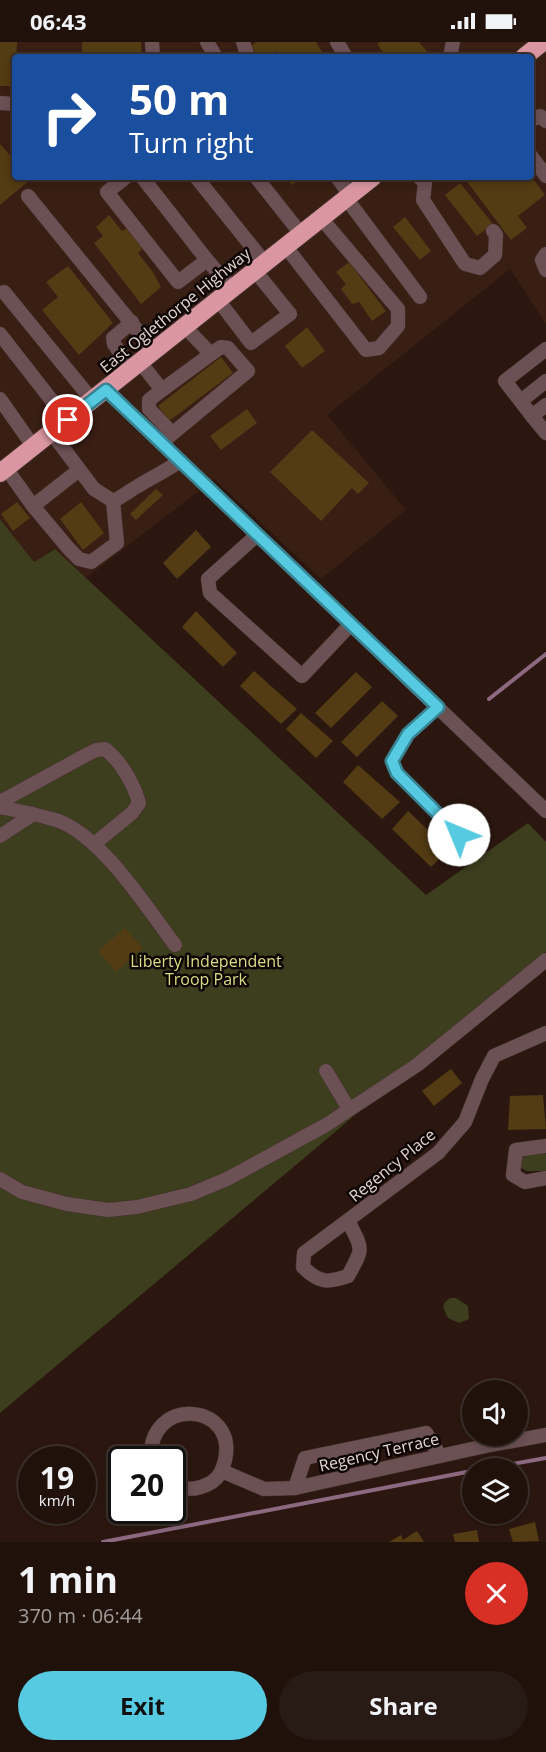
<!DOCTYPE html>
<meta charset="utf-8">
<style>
body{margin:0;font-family:"Open Sans",sans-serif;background:#281a14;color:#f1f3f6;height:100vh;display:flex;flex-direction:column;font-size:22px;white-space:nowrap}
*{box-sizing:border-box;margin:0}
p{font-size:20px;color:#a29d9d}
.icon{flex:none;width:33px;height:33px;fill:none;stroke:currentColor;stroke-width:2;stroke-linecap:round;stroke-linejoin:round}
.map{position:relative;height:1500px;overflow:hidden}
.details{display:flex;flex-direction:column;background:#20110b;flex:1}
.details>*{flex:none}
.hud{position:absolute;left:12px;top:12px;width:522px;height:126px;border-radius:6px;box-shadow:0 3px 9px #0003,0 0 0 2px #3d312c;background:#1a4fa0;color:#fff;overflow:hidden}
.controls{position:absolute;left:462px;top:1338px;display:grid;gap:12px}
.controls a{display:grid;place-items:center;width:66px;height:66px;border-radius:50%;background:#20110b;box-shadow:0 3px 9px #0003,0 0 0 2px #3d312c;font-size:30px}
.speed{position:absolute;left:18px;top:1404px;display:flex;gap:12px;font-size:30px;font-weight:700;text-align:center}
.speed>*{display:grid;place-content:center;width:78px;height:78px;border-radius:50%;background:#20110b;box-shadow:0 3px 9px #0003,0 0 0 2px #3d312c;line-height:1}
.speed small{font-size:15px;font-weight:400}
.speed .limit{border:3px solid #111;border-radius:9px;background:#fff;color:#111}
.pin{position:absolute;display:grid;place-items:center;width:51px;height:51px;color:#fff;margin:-26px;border:3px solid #fff;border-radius:50%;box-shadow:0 2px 6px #0007}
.me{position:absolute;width:66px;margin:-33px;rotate:315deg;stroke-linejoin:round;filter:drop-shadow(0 0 4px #0008)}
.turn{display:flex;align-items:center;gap:21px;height:126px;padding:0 18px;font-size:27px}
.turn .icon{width:78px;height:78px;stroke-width:2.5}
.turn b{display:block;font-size:42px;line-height:51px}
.round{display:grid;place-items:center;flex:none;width:63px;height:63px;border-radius:32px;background:#281a14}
.head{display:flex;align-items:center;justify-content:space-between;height:102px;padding:0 18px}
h1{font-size:36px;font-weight:700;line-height:45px}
.action{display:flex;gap:12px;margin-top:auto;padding:12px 18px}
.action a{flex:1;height:69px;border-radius:36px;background:#55cae0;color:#111;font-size:24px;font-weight:700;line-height:69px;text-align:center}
.action a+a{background:#281a14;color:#f1f3f6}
.status{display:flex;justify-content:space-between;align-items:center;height:42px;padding:0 30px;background:#20110b;direction:ltr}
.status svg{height:16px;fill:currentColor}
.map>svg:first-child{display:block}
</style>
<div class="status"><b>06:43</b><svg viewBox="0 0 49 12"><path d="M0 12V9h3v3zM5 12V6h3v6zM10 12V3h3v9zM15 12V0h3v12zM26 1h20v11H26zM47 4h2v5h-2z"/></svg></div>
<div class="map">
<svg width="546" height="1500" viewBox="0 0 546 1500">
<rect width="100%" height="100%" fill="#2b170f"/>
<path fill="#391e13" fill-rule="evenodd" d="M0,0H546V282L510,227L327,373L406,468L321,537L214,437L86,536L54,506L34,521L0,477ZM15,15H531V135H15Z"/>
<g fill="#3c3e1e">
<path d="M0,477L34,520L55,507L426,853L528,781L546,800V910L315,1107L0,1371Z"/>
<path d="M546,1111V1129H527L521,1126L519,1116L522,1113Z"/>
<path d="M450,1256H456L468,1264L469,1277L459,1281L448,1276L443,1265L445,1260Z"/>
</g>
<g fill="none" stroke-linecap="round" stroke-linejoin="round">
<g stroke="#8d6981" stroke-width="4">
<path d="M489,657L546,612"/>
<path d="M489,1426L546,1416"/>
<path d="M103,1500L472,1429"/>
</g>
</g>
<g fill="#533b13">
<path d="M0,0H17L15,44H0Z"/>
<path d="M82,0H141L142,15H82Z"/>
<path d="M256,0H316L325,15H280L277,9L267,15H258L251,4Z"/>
<path d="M380,0H419L430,13L427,15H383L385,13L377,2Z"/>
<path d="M0,102L15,119V135H29L31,137L0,163Z"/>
<path d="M531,130L535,135L533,137L545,153L518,174L527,186L511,198L465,137L468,135H531Z"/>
<path d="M285,135H302L292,143Z"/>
<path d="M460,141L493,182L477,194L445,153Z"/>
<path d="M109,173L122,189L132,183L146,203L138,211L153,230L161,245L141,262L94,201L103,194L96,185Z"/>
<path d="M405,175L431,209L420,218L393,185Z"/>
<path d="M349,220L386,269L372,279L359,260L352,262L341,247L346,242L336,230Z"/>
<path d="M68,224L113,281L79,313L42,268L58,255L46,240Z"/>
<path d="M307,285L325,309L302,326L285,304Z"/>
<path d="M221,315L233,331L169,379L158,364Z"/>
<path d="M247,367L257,381L221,408L210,394Z"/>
<path d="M312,388L369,441L358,452L352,446L321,479L270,430Z"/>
<path d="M156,447L163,453L136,478L130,472Z"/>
<path d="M17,460L30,476L13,489L1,472Z"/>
<path d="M81,460L104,491L83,508L60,477Z"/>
<path d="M196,488L211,505L177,537L163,521Z"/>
<path d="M196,569L237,611L223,625L182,585Z"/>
<path d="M254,629L297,667L281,682L240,644Z"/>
<path d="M356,630L372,645L331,686L315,671Z"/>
<path d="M382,659L398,674L357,715L341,700Z"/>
<path d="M301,671L333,699L316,716L286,687Z"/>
<path d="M358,723L400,760L382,777L343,740Z"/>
<path d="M408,769L449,808L431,825L392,787Z"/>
<path d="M125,886L143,906L116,930L98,909Z"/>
<path d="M451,1027L462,1041L434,1064L422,1049Z"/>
<path d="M543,1053L546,1087L508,1088L510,1054Z"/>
<path d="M535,1480L539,1499L513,1500L509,1487Z"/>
<path d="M477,1488L479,1500H455L453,1492Z"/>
<path d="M417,1489L424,1500H389L401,1493L403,1498Z"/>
</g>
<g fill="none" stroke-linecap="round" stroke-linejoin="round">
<g stroke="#44312a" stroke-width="15">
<g id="minor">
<path d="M152,0L153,15"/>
<path d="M207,0L216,15"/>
<path d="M243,0L248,15"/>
<path d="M337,0L346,15"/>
<path d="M450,15L453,0"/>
<path d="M0,61L15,62"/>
<path d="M531,78L540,74L546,79"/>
<path d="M531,114L546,134"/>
<path d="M126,135L107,150L178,240L207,218"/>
<path d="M142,135L207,218L232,247"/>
<path d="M196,135L265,221"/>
<path d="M256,135L301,192"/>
<path d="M337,135L350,153"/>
<path d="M419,135L425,141L423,158L465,222L480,226L495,213L496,193L493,189"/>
<path d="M28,154L154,309"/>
<path d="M346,156L420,255"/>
<path d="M286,205L366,308L379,306L398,284V267L321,176"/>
<path d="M546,212L542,218L546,228"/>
<path d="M4,250L92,358"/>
<path d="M218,258L251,301L290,272L255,229"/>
<path d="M0,292L67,378"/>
<path d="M140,320L162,348L149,358V367L172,391"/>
<path d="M131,327L114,302L113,296L132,280"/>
<path d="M106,348L546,769"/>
<path d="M162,348L211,312"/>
<path d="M0,357L33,404"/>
<path d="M521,359L546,339"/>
<path d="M546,363L532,374L546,391"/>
<path d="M532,374L505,339L546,307"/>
<path d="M51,390L94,447L113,459C122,455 129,449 138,444C152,435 166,429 180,419"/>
<path d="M161,401L248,329L228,306L221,305L211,312L185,285"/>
<path d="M6,426L33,464L69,507L79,517L91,520L117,501L113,459"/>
<path d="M33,464L79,428"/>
<path d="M257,493L208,537L210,551L302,634L351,582"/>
<path d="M438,665L408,692L392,719L397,731L459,793"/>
<path d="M0,760L86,713L96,708L105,707C120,718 134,742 139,761L132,771L94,802"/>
<path d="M0,765C19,769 40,773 59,779C103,796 147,866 175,903"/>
<path d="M0,794L32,773"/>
<path d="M326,1029L349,1067"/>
<path d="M546,1104L516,1108L513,1133L525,1140L546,1136"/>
<path d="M0,1137L22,1150L67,1162L108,1168L137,1165L191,1152L227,1137L326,1083L417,1023L546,918"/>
<path d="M348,1179C363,1208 364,1205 348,1234C327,1241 319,1241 303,1225L304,1211L438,1111L465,1080L482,1037L494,1014L546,991"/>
<path d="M151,1418C147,1353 238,1360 225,1418C223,1427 220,1435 212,1440C199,1448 186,1449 172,1443"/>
<path d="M222,1429L264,1447L295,1446L490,1403L546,1393"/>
<path d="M295,1446L305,1416L426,1391L440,1414"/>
</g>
</g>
<g stroke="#44312a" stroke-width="20">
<g id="highway">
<path d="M524,15L543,0"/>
<path d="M0,431L373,135"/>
</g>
</g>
<use href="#minor" stroke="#6b5054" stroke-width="14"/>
<use href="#highway" stroke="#da97a1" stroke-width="18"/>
</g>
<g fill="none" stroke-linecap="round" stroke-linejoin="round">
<g stroke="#378392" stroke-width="15">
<path id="route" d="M68,378L106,348L438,665L408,692L392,719L397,731L459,793"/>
</g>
<use href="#route" stroke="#55cae0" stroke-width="10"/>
</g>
<g text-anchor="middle" stroke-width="5" stroke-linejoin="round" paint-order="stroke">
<g font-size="16" fill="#e1d3cd" stroke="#0d0503">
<text transform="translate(175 268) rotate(-39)" y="6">East Oglethorpe Highway</text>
<text transform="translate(392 1123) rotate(-39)" y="6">Regency Place</text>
<text transform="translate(379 1410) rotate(-13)" y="6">Regency Terrace</text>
</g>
<g font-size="16" fill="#d9dd85" stroke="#0d0503">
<text x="206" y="925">Liberty Independent<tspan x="206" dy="18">Troop Park</tspan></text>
</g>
</g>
</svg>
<div class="controls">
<a><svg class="icon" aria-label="sound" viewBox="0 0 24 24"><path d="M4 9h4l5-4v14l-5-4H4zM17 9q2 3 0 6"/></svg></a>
<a><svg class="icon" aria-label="layers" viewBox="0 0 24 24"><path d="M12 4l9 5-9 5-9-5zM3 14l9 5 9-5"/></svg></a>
</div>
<div class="speed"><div>19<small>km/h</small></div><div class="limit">20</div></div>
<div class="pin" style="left:68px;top:378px;background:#d93025"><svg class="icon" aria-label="arrive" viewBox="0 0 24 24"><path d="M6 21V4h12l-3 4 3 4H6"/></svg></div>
<svg class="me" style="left:459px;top:793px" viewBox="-20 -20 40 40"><circle r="19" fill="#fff"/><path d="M0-13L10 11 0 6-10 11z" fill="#55cae0"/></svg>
<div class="hud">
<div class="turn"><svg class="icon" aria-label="right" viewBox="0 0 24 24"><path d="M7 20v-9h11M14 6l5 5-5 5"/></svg><div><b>50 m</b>Turn right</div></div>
</div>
</div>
<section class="details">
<div class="head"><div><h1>1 min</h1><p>370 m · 06:44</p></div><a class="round" style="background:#d93025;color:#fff"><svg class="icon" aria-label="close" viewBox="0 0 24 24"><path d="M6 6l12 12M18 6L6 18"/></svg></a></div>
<div class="action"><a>Exit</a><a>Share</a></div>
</section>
